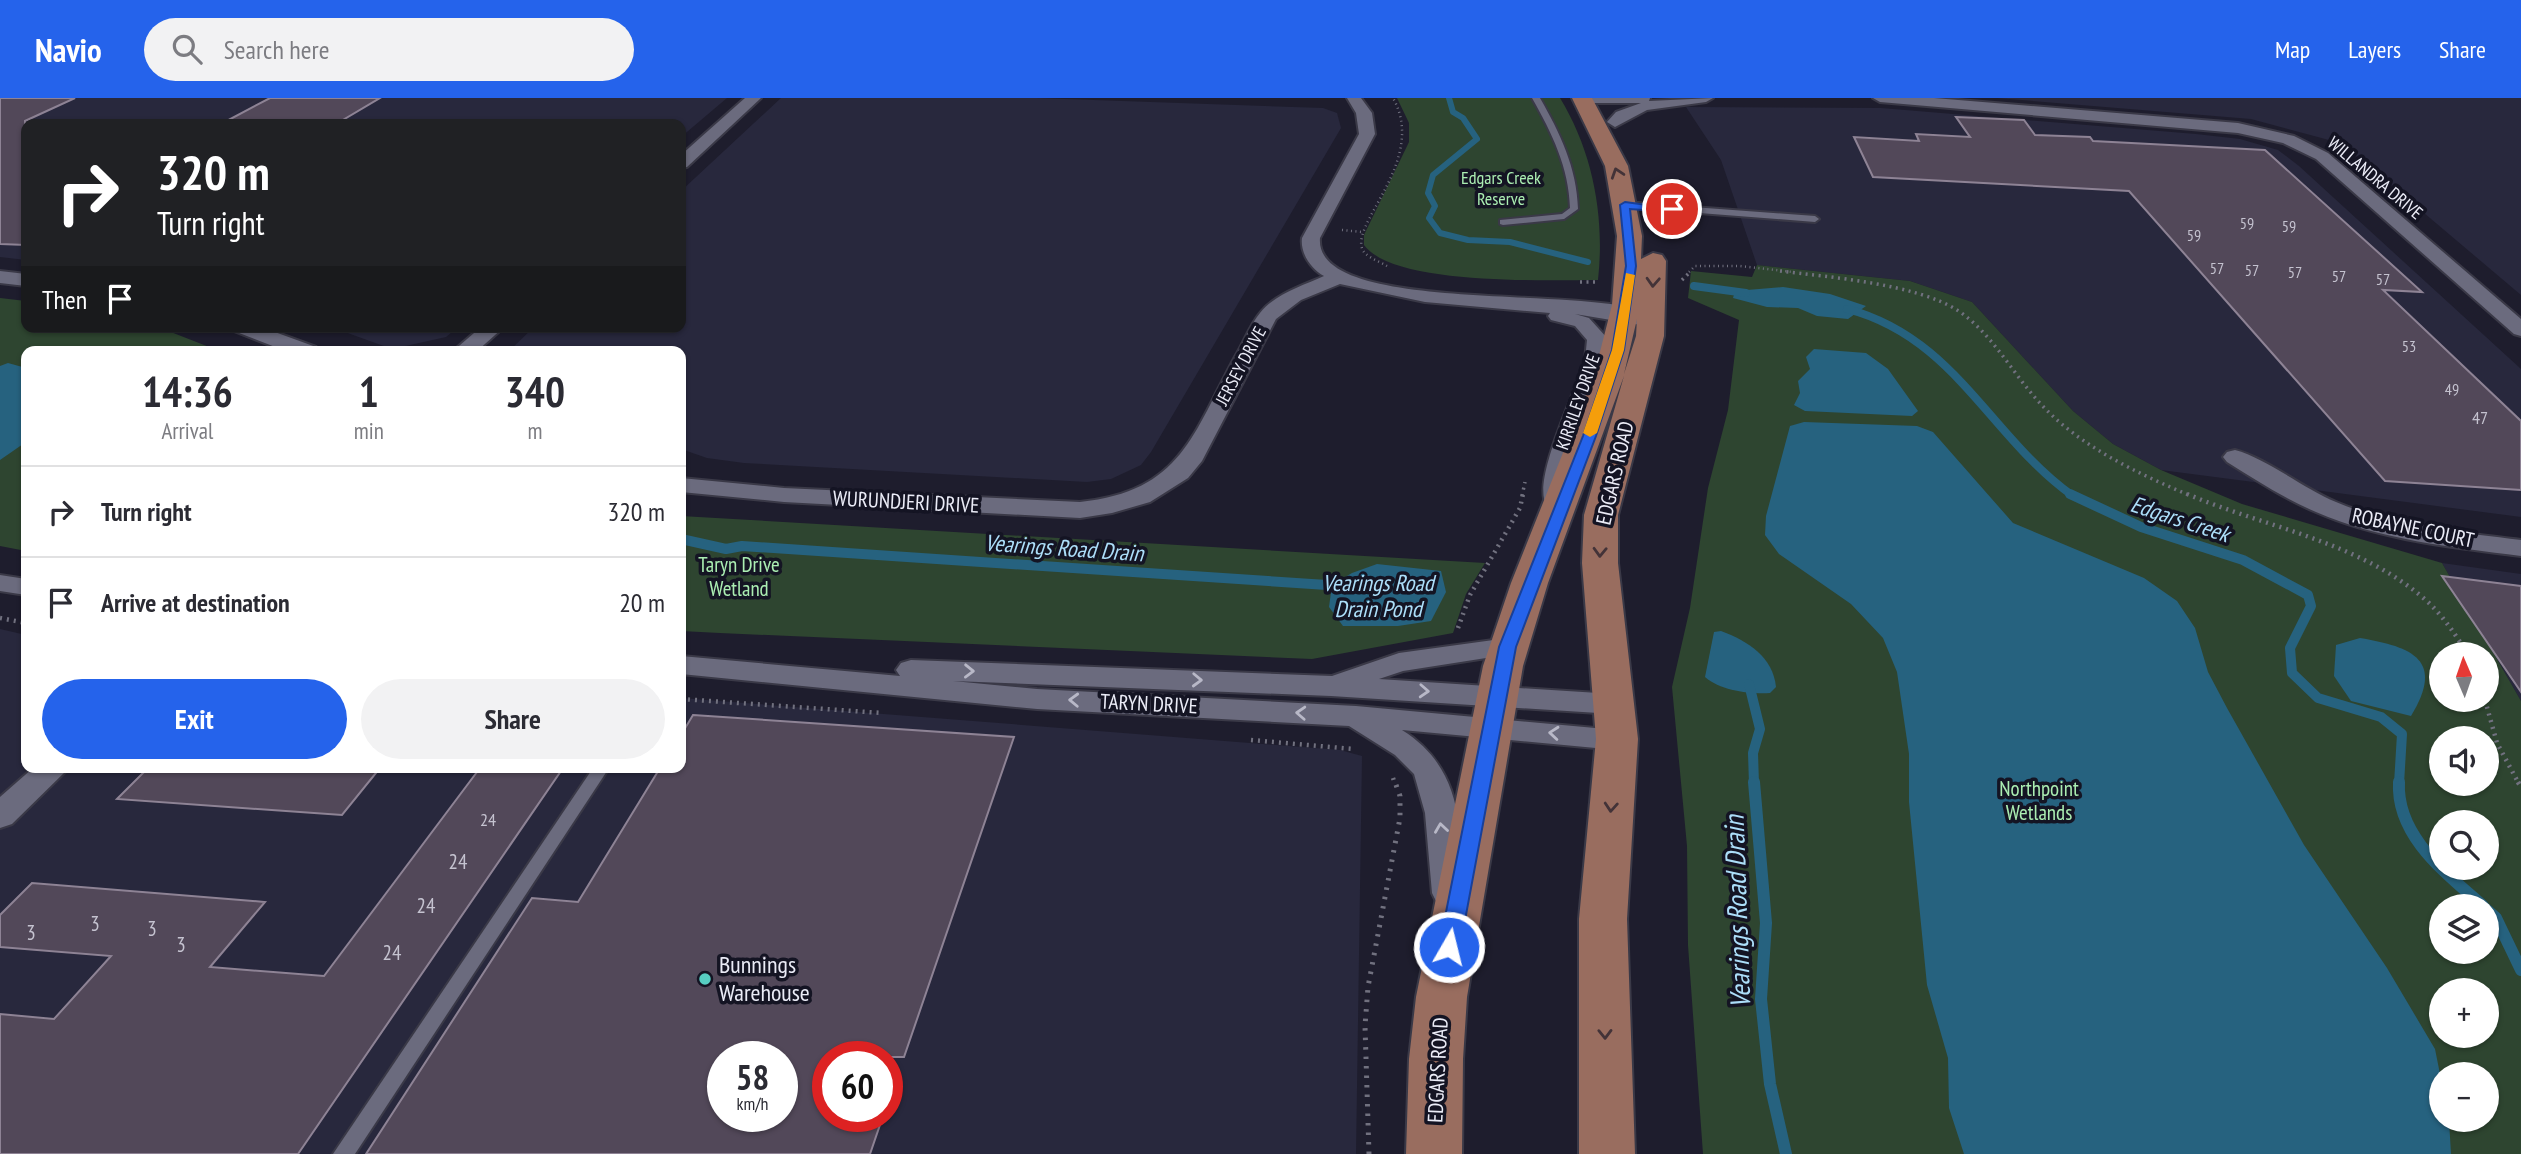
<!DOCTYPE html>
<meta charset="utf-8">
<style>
body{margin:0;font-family:"PT Sans Narrow",sans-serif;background:#f2f2f3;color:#2b2b33;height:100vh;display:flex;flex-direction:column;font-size:26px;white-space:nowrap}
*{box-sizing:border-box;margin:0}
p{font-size:23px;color:#7c7c81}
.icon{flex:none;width:38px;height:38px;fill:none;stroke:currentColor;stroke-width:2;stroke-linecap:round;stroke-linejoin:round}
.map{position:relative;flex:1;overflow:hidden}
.details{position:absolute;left:21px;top:248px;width:665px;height:427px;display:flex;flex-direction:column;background:#fff;border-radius:14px;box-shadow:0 2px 5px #0004}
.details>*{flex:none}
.banner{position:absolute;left:21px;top:21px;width:665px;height:214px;border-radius:14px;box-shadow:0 2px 5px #0004;background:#202124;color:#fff;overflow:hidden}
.needle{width:46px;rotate:358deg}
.controls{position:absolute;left:2429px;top:544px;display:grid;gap:14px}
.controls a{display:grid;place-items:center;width:70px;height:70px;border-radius:50%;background:#fff;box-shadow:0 2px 5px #0004;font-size:35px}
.speed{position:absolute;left:707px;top:943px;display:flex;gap:14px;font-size:35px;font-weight:700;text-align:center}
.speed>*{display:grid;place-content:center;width:91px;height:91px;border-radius:50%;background:#fff;box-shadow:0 2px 5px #0004;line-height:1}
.speed small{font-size:18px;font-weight:400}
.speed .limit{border:10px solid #d22;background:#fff;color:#111}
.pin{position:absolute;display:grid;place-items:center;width:60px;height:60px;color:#fff;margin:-30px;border:4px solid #fff;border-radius:50%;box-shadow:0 2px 7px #0007}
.me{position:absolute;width:77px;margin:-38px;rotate:8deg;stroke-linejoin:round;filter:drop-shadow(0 0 5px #0008)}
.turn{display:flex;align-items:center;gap:24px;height:147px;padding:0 21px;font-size:32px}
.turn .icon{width:91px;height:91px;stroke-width:2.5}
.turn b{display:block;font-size:49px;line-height:60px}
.then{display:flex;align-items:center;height:66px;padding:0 21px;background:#0003;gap:14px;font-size:26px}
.eta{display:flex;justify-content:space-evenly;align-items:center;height:119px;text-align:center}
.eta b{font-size:42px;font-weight:700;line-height:49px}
.cta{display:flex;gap:14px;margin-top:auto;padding:14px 21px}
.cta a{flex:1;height:80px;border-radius:42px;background:#2563eb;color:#fff;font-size:28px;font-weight:700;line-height:80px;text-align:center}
.cta a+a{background:#f2f2f3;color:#2b2b33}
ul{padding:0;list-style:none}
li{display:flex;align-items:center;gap:21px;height:91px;padding:0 21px;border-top:2px solid #e1e1e2}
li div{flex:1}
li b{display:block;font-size:26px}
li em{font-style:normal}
header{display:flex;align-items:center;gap:42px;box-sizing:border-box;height:98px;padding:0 35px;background:#2563eb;color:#fff}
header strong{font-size:33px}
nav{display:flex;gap:38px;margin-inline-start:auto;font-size:24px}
.search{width:490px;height:63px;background:#f2f2f3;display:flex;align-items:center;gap:18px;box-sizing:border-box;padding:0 24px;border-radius:38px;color:#7c7c81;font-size:26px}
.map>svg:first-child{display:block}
</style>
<header>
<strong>Navio</strong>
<div class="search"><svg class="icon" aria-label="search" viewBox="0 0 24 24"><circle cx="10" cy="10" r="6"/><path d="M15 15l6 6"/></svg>Search here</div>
<nav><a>Map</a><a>Layers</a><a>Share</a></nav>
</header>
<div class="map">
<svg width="2521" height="1056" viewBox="0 0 2521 1056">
<rect width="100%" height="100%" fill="#1e1d2d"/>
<g fill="#28283d" fill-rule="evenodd">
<path d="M0,0H727L681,39V26H26V162L0,159Z"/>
<path d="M781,0H1037L1323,10L1337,15L1341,30L1151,354L1141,367L1111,381L1087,384L744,365L707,360L681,351V254H508L534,229H681V93Z"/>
<path d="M1997,0H2521V197L2359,60L2329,42L2251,21Z"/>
<path d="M1686,9L1881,10L2196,36L2240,41L2278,52L2299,68L2521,271V419L2161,372L2113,346L2073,313L1972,204L1910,183L1757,167L1721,62Z"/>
<path d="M331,229H458L446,239L392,251Z"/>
<path d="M2442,465L2521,476V603Z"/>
<path d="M0,531L26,537V670H681V600L1340,652L1362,658L1356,1056H0ZM723,959H782V1018H723ZM828,959H887V1018H828Z"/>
</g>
<g fill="#2e4530" fill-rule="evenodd">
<path d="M1397,0H1560C1593,54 1605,119 1598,182C1547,182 1394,188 1364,147V137L1409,44V25Z"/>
<path d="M1757,167L1910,183L1972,204L2073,313L2113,346L2161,372L2242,406L2442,465L2521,603V1056H1703L1688,847L1687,748L1672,589L1690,510L1708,390L1728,312L1739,222L1688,200L1691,173L1752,179ZM2441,556H2487V602H2441ZM2441,640H2487V686H2441ZM2441,724H2487V770H2441ZM2441,808H2487V854H2441ZM2441,892H2487V938H2441ZM2441,976H2487V1022H2441Z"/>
<path d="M0,200L26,203V229H158L222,254H26V453L0,448Z"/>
<path d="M681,418L1485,465L1466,496L1453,535L1312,561L720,535L681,533Z"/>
</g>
<g fill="#26627f">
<path d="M1783,189L1830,196L1866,208L1848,221L1817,218L1798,210L1767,209L1733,200L1735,193Z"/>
<path d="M1814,251L1866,255L1888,271L1918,313L1912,318L1805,313L1794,307L1800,295L1798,283L1810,271L1806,259Z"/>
<path d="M8,265L26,270V344L0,362V268Z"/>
<path d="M1804,324L1917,328L1933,334L2013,425L2144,480L2177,503L2195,530L2208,574L2227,610L2304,747L2387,870L2435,951L2441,981V1022H2449L2451,1056H1964L1949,1010L1948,960L1927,887L1909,704V656L1897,574L1883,540L1851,506L1779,456L1765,437L1766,418L1790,328Z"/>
<path d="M1377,466L1441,473L1446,494L1431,523L1398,528H1343L1329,509L1332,487L1352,475Z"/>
<path d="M1721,533C1748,543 1773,559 1776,589L1770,595C1749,596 1721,593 1705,579L1714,534Z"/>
<path d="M2360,540C2413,549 2445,562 2411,618L2351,603L2334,578L2336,547Z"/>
</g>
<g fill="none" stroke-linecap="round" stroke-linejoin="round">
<path stroke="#26627f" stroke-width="6" d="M1449,0L1453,14L1463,20L1477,41L1433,77L1428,95L1435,108L1429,120L1440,135L1468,142L1510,144L1588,164"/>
<g stroke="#26627f" stroke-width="8">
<path d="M1694,188L1746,195"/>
<path d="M1847,211C1955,239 1990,339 2073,398"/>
</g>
<g stroke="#26627f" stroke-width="10">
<path d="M2070,396L2141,429L2243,462L2308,497L2311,508L2290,550L2292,575L2318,600L2381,619L2402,636L2399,686"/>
<path d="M681,441L726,451L742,448L1342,488"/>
<path d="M1749,586L1760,631L1753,655L1754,686"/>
</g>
<g stroke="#26627f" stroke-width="12">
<path d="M1754,684L1766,825L1761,901L1770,986L1786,1056"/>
<path d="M2399,684C2396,738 2446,775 2483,808"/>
<path d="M2487,812L2496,820L2521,872"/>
</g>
</g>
<g fill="#524859" stroke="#8e8395" stroke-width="2" fill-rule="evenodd">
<path d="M0,0H75L25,23L26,147L0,146Z"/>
<path d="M270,0H380L336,26H221Z"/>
<path d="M1956,19L2024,22L2035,37L2090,39L2093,43L2265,52L2422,194L2383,192L2521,323V392L2385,383L2129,93L1873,79L1854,39L1919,43L1916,36L1970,39Z"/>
<path d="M2442,478L2521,488V594Z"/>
<path d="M693,617L1014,639L904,959H828V1018H883L870,1056H366L532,800L578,804L660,670H681V637ZM723,959H782V1018H723Z"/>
<path d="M148,670H380L342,717L117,701Z"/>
<path d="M480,670H563L298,1056H0V916L54,921L111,858L0,849V817L32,785L265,804L210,869L324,878Z"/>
</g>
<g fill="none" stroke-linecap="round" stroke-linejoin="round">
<g stroke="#3a3947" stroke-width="4">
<g id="service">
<path d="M1532,0H1540C1560,35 1577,70 1578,111L1564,121L1503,127L1500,126V122L1562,116L1570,110C1569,70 1552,35 1532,0Z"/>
<path d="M1625,104L1815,118L1819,121L1815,124L1622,109V105Z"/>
<path d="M593,670H609L355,1056H333Z"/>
</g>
</g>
<g stroke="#3a3947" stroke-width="4">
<g id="minor">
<path d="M745,0H761L687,69L681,70V57Z"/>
<path d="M1347,0H1361L1372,15L1375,36L1320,140C1313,223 1629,182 1657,222L1647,228L1575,216L1589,220L1608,241C1603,298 1570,346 1568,403L1565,408H1547C1530,384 1577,292 1585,262L1587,242L1575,228L1551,222L1548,218L1550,215L1425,204L1340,186L1301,202L1276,221L1202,363L1188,380L1150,404L1112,415L1080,420L784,404L681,394V380L784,390L1080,404C1182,393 1192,337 1236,257C1244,244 1250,227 1260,215C1275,196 1302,188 1324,178C1311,171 1300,155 1302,140L1359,36L1356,15Z"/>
<path d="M1575,0H1650L1649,3L1713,0L1706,4L1647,12L1615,29L1607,24L1616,14L1641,5H1582Z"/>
<path d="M1873,0H1934L2238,25L2294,38L2328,55L2521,221V238L2514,236L2316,61L2283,45L2238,35L1880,4Z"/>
<path d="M0,173L26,176V188L0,185Z"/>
<path d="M231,229H261L316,249L318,254H288L234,233Z"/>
<path d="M481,229H504L476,254H452Z"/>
<path d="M2235,352C2266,360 2304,391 2336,404C2395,429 2458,434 2521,442V458C2452,449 2380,442 2316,414C2285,401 2256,382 2227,364L2223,359L2227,354Z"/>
<path d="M0,477L26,481V497L0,493Z"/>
<path d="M1508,540L1518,543L1522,549L1518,555L1403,573L1379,581L1614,596L1625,599L1629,606L1625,613L1614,616L1331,598L953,583L1037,591L1356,608L1628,633L1632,641L1628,649L1617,652L1402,632C1464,671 1459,730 1466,795L1461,805L1449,808L1437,805L1432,795L1425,715L1414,676L1395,657L1349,628L1037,611L681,576V558L900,578L896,572L901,565L911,562L1332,578L1399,555Z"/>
<path d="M33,670H69L12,726L0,730V699Z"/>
</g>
</g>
<g stroke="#3a3947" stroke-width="4">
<path id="primary" d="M1572,0H1592L1628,68L1642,138L1641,161L1653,155L1662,157L1666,163L1664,238L1618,417V465L1638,641L1627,821L1635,1056H1579V821L1596,641L1582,465L1584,417L1624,278L1548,485L1523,568L1467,899L1463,961L1462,1056H1406L1409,961L1416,899L1483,568L1511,485L1594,277L1612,207L1617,138L1605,68ZM1637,221L1636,238L1624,276Z"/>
</g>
<g stroke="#71717f" stroke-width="2.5" stroke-dasharray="1 3.5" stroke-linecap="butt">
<path d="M1342,132L1362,134"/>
<path d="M1387,168C1380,164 1369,160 1364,154C1345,129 1429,64 1393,0"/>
<path d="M1689,174L1695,168H1740L1793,174"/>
</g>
<g stroke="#71717f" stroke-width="3.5" stroke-dasharray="2 4.5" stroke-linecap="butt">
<path d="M1780,173C1829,179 1916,186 1957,212C1991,234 2011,273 2038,303C2078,348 2137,375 2191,398"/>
<path d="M1682,182L1691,173"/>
<path d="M1580,184H1599"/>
<path d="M1522,398L1525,384"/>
</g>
<g stroke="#71717f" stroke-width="4.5" stroke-dasharray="2 5" stroke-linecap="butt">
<path d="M2187,396C2265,429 2355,443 2421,498C2441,514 2454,535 2468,556"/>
<path d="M0,520L26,525"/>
<path d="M1458,530L1470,497L1520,410L1523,396"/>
<path d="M681,601L882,615"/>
<path d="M2485,602L2497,645L2519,686"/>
<path d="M1251,642L1353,651"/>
<path d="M1393,680L1395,686"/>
</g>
<g stroke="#71717f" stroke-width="5" stroke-dasharray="2.5 7" stroke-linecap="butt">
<path d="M2518,684L2521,689"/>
<path d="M1369,1056L1365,928L1368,889L1400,720V698L1395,684"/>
</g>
<use href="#service" fill="#6b6b7e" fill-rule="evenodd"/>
<use href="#minor" fill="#6b6b7e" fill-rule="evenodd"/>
<use href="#primary" fill="#996d5f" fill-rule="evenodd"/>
</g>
<defs><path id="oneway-chevron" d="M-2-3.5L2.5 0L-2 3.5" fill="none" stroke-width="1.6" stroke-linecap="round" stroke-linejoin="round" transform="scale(1.75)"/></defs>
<g stroke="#433338">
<use href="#oneway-chevron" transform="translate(1617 75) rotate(-108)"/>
<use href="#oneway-chevron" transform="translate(1653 184) rotate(93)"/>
<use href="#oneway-chevron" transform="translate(1600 454) rotate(92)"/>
<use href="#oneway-chevron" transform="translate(1611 709) rotate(94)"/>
<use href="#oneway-chevron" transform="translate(1605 936) rotate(89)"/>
</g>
<g stroke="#b8b8c7">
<use href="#oneway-chevron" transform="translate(969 573) rotate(1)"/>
<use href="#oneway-chevron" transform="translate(1197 582) rotate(2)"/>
<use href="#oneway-chevron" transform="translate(1424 593) rotate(3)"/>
<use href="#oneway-chevron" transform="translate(1074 602) rotate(-178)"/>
<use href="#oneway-chevron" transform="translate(1301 615) rotate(-177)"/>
<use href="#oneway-chevron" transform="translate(1554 635) rotate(-175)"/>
<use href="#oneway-chevron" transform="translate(1441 730) rotate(-98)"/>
</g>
<path fill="#2563eb" stroke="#184099" stroke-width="2" d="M1625,104L1677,111L1672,114L1630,111L1636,168L1624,252L1596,338L1516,549L1460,849L1457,855H1442L1439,849L1499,549L1583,338L1612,252L1626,168L1620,107Z"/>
<path fill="#f59e0b" d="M1626,175L1635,177L1624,252L1597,335L1590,339L1583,335L1612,252Z"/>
<circle fill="#57cec2" stroke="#141423" stroke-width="2.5" cx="705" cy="881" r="7"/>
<g text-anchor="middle" stroke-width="7" stroke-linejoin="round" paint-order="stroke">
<g font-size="16" fill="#c5c3d0">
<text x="2247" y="131">59</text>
<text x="2289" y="134">59</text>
<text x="2194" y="143">59</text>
<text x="2217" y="176">57</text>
<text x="2252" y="178">57</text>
<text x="2295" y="180">57</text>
<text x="2339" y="184">57</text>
<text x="2383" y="187">57</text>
<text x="2409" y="254">53</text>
<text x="2452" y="297">49</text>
</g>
<g font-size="18" fill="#abeeb2" stroke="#141423">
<text x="1501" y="86">Edgars Creek<tspan x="1501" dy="21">Reserve</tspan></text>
</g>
<g font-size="18" fill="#ebecf7" stroke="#141423">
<text transform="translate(2375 80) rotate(40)" y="6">WILLANDRA DRIVE</text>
<text transform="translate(1241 268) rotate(-62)" y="6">JERSEY DRIVE</text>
<text transform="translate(1578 304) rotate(-71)" y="6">KIRRILEY DRIVE</text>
</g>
<g font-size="18" fill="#c5c3d0">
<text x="2480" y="326">47</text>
<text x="488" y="728">24</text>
</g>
<g font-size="21" fill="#ebecf7" stroke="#141423">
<text transform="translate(1615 375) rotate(-77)" y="7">EDGARS ROAD</text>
<text transform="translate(906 404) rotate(3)" y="7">WURUNDJERI DRIVE</text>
<text transform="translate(2413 430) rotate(12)" y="7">ROBAYNE COURT</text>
<text transform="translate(1149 606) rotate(3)" y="7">TARYN DRIVE</text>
<text transform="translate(1438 972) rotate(-87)" y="7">EDGARS ROAD</text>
</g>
<g font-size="21" fill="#abeeb2" stroke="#141423">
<text x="739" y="474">Taryn Drive<tspan x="739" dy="24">Wetland</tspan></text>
<text x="2039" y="698">Northpoint<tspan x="2039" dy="24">Wetlands</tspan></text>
</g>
<g font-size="21" fill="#c5c3d0">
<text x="458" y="771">24</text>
<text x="426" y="815">24</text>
<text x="95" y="833">3</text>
<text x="152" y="838">3</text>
<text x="31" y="842">3</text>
<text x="181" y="854">3</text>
<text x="392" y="862">24</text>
</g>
<g font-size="23" font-style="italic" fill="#acdef9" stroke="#141423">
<text transform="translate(2180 421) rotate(18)" y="8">Edgars Creek</text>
<text transform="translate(1064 450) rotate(4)" y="8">Vearings Road Drain</text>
<text x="1378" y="493">Vearings Road<tspan x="1378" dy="26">Drain Pond</tspan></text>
</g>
<g font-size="24" fill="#ebecf7" stroke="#141423" text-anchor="start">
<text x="719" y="875">Bunnings<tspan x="719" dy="28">Warehouse</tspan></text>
</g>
<g font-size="28" font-style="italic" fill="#acdef9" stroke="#141423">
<text transform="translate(1737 814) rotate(-92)" y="10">Vearings Road Drain</text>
</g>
</g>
</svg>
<div class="controls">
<a><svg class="needle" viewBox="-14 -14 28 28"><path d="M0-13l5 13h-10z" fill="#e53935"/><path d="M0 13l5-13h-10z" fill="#7c7c81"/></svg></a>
<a><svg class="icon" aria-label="sound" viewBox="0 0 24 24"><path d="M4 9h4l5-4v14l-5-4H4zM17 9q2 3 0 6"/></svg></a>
<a><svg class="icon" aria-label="search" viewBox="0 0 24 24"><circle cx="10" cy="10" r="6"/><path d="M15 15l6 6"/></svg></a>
<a><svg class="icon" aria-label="layers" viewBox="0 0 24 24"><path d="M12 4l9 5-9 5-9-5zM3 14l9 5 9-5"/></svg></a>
<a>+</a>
<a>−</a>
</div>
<div class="speed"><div>58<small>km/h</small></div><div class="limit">60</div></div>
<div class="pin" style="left:1672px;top:111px;background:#d93025"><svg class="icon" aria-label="arrive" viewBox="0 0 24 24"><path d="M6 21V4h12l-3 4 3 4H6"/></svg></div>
<svg class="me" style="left:1449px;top:849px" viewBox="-20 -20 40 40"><circle r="17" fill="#2563eb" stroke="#fff" stroke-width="3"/><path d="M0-11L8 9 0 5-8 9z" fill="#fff"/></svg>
<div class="banner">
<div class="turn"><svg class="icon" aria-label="right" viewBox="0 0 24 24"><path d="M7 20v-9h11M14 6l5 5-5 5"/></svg><div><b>320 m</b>Turn right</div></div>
<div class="then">Then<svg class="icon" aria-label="arrive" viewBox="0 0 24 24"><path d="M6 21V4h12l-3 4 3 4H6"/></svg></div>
</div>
<section class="details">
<div class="eta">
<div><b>14:36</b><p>Arrival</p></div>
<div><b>1</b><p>min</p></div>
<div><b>340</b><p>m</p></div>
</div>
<ul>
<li><svg class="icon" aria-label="right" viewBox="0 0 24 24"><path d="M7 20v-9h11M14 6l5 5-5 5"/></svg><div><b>Turn right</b></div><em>320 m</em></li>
<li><svg class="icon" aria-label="arrive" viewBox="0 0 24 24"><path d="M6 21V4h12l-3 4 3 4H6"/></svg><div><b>Arrive at destination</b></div><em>20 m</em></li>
</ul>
<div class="cta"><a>Exit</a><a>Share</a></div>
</section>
</div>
